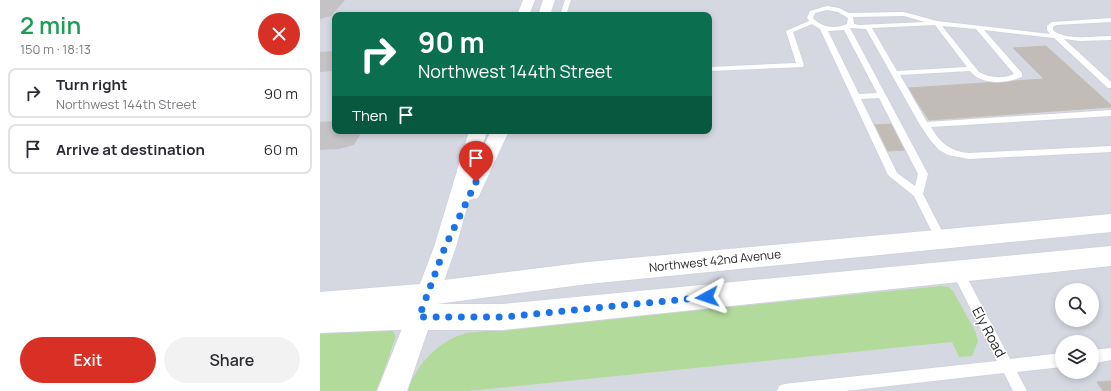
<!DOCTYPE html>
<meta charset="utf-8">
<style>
body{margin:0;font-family:Manrope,sans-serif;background:#f2f2f3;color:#2b2b33;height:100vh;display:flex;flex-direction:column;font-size:15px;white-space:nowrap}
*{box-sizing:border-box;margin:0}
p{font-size:13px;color:#7c7c81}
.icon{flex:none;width:22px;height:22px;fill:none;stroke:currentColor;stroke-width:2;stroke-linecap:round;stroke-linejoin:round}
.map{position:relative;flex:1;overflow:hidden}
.side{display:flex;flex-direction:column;background:#fff;width:320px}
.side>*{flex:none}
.guide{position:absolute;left:12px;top:12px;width:380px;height:122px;border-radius:8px;box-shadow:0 2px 6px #0003;background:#0b6e4f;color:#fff;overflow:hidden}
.buttons{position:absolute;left:735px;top:283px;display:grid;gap:8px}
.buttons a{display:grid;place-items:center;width:44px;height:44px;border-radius:50%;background:#fff;box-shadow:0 2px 6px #0003;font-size:20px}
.pin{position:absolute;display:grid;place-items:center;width:34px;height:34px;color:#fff;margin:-41px -17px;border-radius:50% 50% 50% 0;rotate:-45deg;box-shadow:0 0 4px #0007}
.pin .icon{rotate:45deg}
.me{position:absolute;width:44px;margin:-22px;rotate:265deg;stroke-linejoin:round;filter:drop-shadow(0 0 3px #0008)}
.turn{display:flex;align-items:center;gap:14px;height:84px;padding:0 20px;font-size:18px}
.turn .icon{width:52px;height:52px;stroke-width:2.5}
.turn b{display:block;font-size:28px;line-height:34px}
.then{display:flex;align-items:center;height:38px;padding:0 20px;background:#0003;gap:8px;font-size:15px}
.round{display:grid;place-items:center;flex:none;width:42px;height:42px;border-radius:21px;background:#f2f2f3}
.head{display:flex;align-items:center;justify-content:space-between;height:68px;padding:0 20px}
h1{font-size:24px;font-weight:600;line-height:30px;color:#1e9e55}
.action{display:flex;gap:8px;margin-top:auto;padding:8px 20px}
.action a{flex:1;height:46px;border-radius:24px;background:#d93025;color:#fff;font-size:16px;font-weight:600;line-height:46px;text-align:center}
.action a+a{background:#f2f2f3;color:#2b2b33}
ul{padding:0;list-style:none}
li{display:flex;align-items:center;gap:12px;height:50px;margin:0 8px 6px;padding:0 12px;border:2px solid #e1e1e2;border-radius:8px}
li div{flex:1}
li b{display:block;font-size:15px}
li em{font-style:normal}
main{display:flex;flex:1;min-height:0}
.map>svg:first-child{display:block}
</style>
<main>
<section class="side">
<div class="head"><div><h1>2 min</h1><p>150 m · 18:13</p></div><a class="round" style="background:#d93025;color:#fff"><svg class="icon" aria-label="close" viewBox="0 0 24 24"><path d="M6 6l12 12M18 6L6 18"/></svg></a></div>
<ul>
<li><svg class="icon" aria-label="right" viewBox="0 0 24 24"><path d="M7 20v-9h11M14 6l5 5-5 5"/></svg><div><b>Turn right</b><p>Northwest 144th Street</p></div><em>90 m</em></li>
<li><svg class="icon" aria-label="arrive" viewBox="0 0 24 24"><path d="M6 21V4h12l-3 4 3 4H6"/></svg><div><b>Arrive at destination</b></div><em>60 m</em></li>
</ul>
<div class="action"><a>Exit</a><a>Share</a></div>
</section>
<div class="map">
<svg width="791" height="391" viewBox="0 0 791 391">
<rect width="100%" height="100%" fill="#e9e2da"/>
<path fill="#d6d8e1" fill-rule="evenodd" d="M0,0H791V391H0ZM15,15H389V131H15ZM742,290H772V320H742ZM742,342H772V372H742Z"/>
<g fill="#b2da9b">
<path d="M621,286L629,287L633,291L655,331L658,341L652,356L639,357L632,342L148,391H87C97,364 118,341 146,333Z"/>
<path d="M67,326L73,331L76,336L57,391H0V327Z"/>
</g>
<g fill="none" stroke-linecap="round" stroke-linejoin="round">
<g fill="#c4c2c5" fill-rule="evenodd">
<path d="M0,0H25L11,16L0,19Z"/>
<path d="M15,51V71L0,72V52Z"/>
<path d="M15,121V131H37L40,135L34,145L19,149L0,150V122Z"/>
</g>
</g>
<g fill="#c1bcb7" stroke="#c3beb4">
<path d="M726,46L791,105V107L609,120L588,88L724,79L693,48Z"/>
<path d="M574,124L588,150L566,151L554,125Z"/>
<path d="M791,381V391H783L777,382Z"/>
</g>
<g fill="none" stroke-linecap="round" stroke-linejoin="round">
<g stroke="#d0d3df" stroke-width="2">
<g id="lane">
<path d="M245,0H251L246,15H240Z"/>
<path d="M507,6L519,8L529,13L584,12L617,21L730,34L727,30V26L732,22L791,18V22L736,25L733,27V30C745,41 775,36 791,36V40L760,41L744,39L791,82V88H788L734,38L664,30L702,73V77C687,83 661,86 650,71L580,75L607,122L791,110V116L611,127C620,143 631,152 649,153L791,146V152L649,159L628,155L619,150L611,141L600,125L546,29L530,28L608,174L603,194L626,239L625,242L621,243L617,242L594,196L568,175L500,29L492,24L473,32L484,65L483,67L389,71V67L476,63L466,31L489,21L487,18L490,11ZM507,10L518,12L528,18L527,24C515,29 502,28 493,18L495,13ZM584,16L605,22L539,25L534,24L533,17ZM615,25L647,67L577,71L552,28ZM622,26L656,29L694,74C682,79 670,78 659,72ZM524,30L557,93L539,94L508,31ZM559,98L598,174L595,186L577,173L541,99Z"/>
<path d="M638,267L642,268L690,359L742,353V367L697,372L707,391H693L684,373L525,391H457L459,386L464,384L677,361L632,272L634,268Z"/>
<path d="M791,348V360L772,364V350Z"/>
</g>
</g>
<g stroke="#d0d3df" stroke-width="2">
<g id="street">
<path d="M203,0H215L209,15H197Z"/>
<path d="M223,0H235L230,15H218Z"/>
<path d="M149,131H167L161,151L171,131H189L158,198L149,200L136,247L116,304L113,312L110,313L111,317L108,325L99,329L0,333V292L100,284L114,247Z"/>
</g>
</g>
<g stroke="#d0d3df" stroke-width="2">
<path id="secondary" d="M791,214V232L268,284L117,304H183L791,246V266L183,330H108L87,391H57L99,286L108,282L268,262Z"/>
</g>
<use href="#lane" fill="#fff" fill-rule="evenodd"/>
<use href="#street" fill="#fff" fill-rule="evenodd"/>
<use href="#secondary" fill="#fff" fill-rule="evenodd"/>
</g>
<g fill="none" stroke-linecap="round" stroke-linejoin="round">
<path stroke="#1a73e8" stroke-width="7" stroke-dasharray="0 12.6" d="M156,182L125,247L99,317H183L387,297"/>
</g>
<g text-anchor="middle" stroke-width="3" stroke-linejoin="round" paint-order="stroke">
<g font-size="12" fill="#272727" stroke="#fff">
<text transform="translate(395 261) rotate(-6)" y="4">Northwest 42nd Avenue</text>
</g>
<g font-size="14" fill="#272727" stroke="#fff">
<text transform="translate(669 332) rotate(62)" y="5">Ely Road</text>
</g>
</g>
</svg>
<div class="buttons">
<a><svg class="icon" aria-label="search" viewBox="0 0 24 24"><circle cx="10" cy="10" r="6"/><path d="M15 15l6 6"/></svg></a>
<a><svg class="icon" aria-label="layers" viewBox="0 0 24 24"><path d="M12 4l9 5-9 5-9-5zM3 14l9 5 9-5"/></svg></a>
</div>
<div class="pin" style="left:156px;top:182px;background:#d93025"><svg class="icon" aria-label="arrive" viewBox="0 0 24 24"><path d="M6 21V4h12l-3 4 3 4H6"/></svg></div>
<svg class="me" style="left:387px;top:297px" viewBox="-20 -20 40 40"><path d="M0-17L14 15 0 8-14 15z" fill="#1a73e8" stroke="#fff" stroke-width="4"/></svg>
<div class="guide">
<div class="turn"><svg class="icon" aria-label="right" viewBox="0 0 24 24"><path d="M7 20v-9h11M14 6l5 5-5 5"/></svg><div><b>90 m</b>Northwest 144th Street</div></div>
<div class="then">Then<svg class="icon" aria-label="arrive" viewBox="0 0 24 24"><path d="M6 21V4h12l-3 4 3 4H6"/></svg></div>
</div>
</div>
</main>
